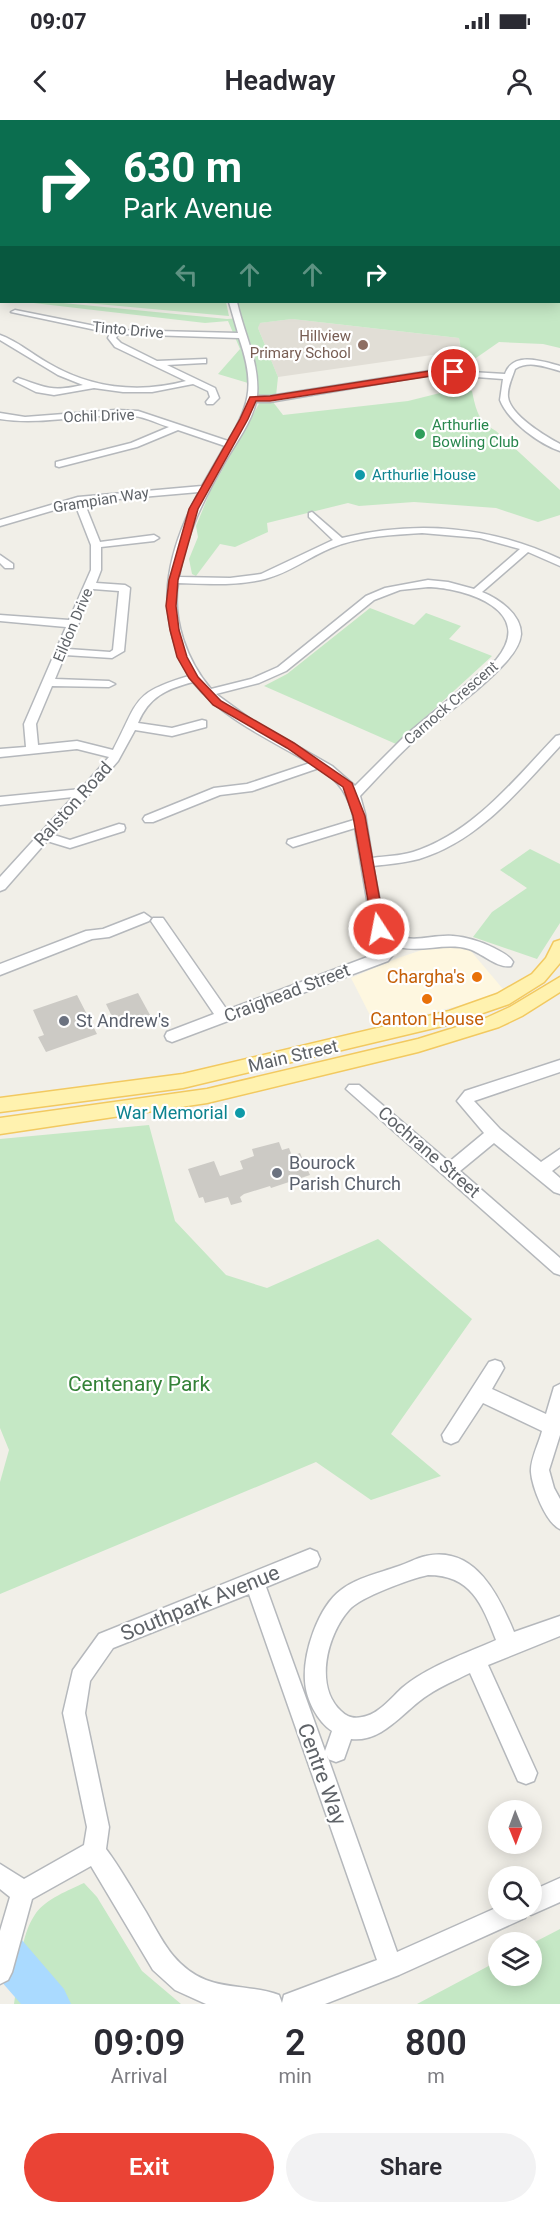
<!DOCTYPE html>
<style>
body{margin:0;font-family:Roboto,sans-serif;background:#f2f2f3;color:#2b2b33;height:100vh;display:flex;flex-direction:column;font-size:22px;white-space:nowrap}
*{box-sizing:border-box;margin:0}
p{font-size:20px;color:#7c7c81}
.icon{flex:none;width:33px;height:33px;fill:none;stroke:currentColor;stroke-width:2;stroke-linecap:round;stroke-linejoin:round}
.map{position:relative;height:1884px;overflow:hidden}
.drawer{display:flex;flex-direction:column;background:#fff;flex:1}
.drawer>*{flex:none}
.banner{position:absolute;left:0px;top:0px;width:561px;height:183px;box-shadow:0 3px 15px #0003;background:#0b6e4f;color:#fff;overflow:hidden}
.needle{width:39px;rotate:179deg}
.buttons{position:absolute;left:488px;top:1680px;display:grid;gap:12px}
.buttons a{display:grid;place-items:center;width:54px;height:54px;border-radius:50%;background:#fff;box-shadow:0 3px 15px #0003;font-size:30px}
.pin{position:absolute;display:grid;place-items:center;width:51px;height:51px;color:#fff;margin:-26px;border:3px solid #fff;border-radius:50%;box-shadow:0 2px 6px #0007}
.me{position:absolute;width:66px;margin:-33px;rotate:349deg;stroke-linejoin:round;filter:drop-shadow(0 0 4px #0008)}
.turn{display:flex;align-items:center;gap:21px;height:126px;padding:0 24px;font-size:27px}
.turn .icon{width:78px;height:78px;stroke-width:2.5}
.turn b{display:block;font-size:42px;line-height:51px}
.lanes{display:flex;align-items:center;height:57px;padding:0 24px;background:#0003;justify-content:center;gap:30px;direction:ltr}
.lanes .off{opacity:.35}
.eta{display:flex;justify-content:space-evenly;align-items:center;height:102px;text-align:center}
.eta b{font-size:36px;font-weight:600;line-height:42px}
.cta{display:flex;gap:12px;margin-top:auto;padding:12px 24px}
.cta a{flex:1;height:69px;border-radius:36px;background:#ea4335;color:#fff;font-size:24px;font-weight:600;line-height:69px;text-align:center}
.cta a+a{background:#f2f2f3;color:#2b2b33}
.status{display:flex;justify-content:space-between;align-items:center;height:42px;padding:0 30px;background:#fff;direction:ltr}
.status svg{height:16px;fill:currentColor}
header{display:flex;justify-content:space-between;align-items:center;height:78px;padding:0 24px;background:#fff;font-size:27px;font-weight:600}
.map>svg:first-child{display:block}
</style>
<div class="status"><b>09:07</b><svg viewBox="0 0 49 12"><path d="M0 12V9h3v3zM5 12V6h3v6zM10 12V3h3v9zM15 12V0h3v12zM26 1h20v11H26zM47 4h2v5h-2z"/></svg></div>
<header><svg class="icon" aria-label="back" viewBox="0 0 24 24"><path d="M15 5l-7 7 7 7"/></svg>Headway<svg class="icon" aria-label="person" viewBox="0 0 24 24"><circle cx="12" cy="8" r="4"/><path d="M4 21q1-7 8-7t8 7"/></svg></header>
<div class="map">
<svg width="560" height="1884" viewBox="0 0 560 1884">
<rect width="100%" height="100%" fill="#f1efe8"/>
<path fill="#fef7e0" d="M450,826L470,830L503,869L485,879L376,907L351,858L398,838L431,827Z"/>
<path fill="#e1ded6" d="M292,199L459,218L462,236L439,234L278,257L258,208L259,203Z"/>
<g fill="#c5e8c5">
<path d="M560,97V228L543,224L499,222L476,238L462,236L459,218L292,199L260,203L258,208L278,257L276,276H249L248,263L218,254L240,229L228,201L205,203L25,182H53L227,199L240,198L239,182H560Z"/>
<path d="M75,182H226L229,196Z"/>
<path d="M456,269L472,271C476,290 478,301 496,311L560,370V395L538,402L496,388L414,382L359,386L348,383L267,403L268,412L235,427L220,424L196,456L192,454L189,439L198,417L196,406L210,372L260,282H273L283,295L408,281Z"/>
<path d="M370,488L414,505L426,493L461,506L449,519L492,536L396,624L264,566L287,554Z"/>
<path d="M530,729L560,744V803L537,839L473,817L492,792L527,768L500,750Z"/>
<path d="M149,1005L175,1101L226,1155L267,1168L378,1119L472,1199L391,1314L441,1356L371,1380L316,1342L0,1474V1362L9,1330L0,1308V1019Z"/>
<path d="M84,1763L97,1777L142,1851L181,1884H14C19,1855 19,1817 36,1793C46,1779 69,1770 84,1763Z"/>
<path d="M560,1809V1884H417L498,1841V1856H531V1824Z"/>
</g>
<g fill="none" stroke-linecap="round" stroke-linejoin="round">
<path fill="#aadaff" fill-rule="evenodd" d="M0,1806L15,1812L64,1869L71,1884H21L0,1860Z"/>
</g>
<g fill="#cccac5">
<path d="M138,873L150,895L116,905L106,884Z"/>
<path d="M77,875L97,914L46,932L38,917L44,915L33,890Z"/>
<path d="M279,1022L282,1030L289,1028L292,1036L300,1033L310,1055L271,1068L270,1066L244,1074L240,1077L242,1082L231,1085L228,1077L205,1083L203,1077L199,1078L188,1049L214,1041L220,1056L243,1049L240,1041L254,1036L252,1029Z"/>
</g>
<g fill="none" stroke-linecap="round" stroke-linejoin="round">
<g stroke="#b5b8bc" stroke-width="3">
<g id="minor">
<path d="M16,0H22L23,2H17Z"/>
<rect x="87" y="0" width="6" height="2"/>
<path d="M133,0H139L131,2Z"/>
<path d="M214,0H220L213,2Z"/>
<path d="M306,0H312L304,2Z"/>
<path d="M355,0H364L352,2Z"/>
<path d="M516,0L541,2H518Z"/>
<rect x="0" y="13" width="2" height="4"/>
<rect x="0" y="31" width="2" height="4"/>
<path d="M229,182H237C244,214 260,243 257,276H270L436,250L505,254C513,231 542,241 560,246V251C544,247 530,240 515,249C512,258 507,268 508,277C510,295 545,316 560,324V331C539,324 508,301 500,280L503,259L436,254L270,282H256C251,303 237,321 226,340C205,377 185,415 179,457L230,458L261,454L333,420L309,397V393L312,392L342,418C416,400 491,406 560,439V446L528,432L482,472C499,479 521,494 521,514C520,525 513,534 506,542C480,571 444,594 415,620C396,637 378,657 360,676L365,694L372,738C385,736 400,736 413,732C473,713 514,660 556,616L560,615V626C519,670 479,721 419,739C404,743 389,744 373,746L385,807C408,828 427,814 453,816C467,817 482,822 494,828C501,832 509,835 513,842L511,846C498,849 482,833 469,829C445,822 422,833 399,827L388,841L172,922L167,920L165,916L167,912L214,894L153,804L151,801L153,798H163L227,890L378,833L387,823L372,809L355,708L293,727L287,723L288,720L354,700C349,675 340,662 319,648L252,671L220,675L153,702H145L143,699L145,696L214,668L247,664L310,643C269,619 223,599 193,562C166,569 149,577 138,603L172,608L202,600L206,601V607L172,616L135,610L118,641L54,715L70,720L119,704L124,705L125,708L124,711L70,728L47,721L5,769L0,771V757L73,677L0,685V677L81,669L109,637L77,629L0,637V629L26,627L24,604L66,507L0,501V495L69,500L91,450V425L75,384L0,406V400L78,377L202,366L225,326L178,310L137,327L59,347L56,346V342L131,323L169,307C158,304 146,297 134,296C89,292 45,306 0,299V293L25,297L116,290L138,291L228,321C252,283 254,261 239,218L118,214L116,218L121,223L157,241L206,239V243H203L167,245L215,268L219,278L213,284H207L206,282L210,277L208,271L193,264L152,272H123L94,268L54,275L36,272L14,261L18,258C48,268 51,272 83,265L58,255L0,220V215C17,221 32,234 48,243C90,268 138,274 186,261L115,227L108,218L110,213L11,192L15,190L115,210L238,213ZM199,372C166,434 153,493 189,556C131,573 139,581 113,630L77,621L38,625L36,604L52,566L109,567L115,564L109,561L55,559L65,535L112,538L124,531L130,468L125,465L96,463L101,450V427L154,421L159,418L154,415L100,422L84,382ZM422,413L480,418L520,429L474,469L448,462L428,460L385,468L366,476L278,547L251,559L211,569C187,541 172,500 178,463C207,464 236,466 265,459C289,453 309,437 331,428C360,416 392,415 422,413ZM428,467C467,468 537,491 496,540L406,615L355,666L332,646L253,601L216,574L259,563L286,551L374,480L400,470ZM93,469L119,471L113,530L110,532L68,529Z"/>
<path d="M0,435L13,444V448H5L0,443Z"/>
<path d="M144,793L151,798L149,801L109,817L92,819L0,855V844L86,811L103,809Z"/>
<path d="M560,940V952L474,981L500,1009L541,1042L560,1029V1045L552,1051L560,1058V1074L554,1072L494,1023L460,1051L560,1138V1155L554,1153L346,969L349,965H359L449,1042L484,1013L457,981L465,971Z"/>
<path d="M495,1240L501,1242L504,1248L492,1269L546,1294L554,1267L560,1264V1315L549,1350L554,1368L560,1379V1409C546,1403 532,1367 531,1352C530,1340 539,1323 542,1311L483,1283L458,1321L451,1324L444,1321L442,1315L489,1242Z"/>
<path d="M310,1429L317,1432L320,1439L317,1446L266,1467L325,1631L332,1611C317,1601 306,1579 305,1561C303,1533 318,1487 341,1470C356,1458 379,1453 396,1447C406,1444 416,1438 426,1436C475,1425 499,1476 514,1512L560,1496V1516L488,1545L537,1653L534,1661L526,1664L518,1661L470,1553C456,1560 441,1566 428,1575C404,1590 383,1623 351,1619L344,1639L336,1642L328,1639L327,1635L397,1832L498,1787V1790H531V1771L560,1758V1782L531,1795L527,1793L525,1798L399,1855L325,1884H206L175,1870L153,1850L91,1746L32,1779L12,1852L8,1860L0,1864V1811L10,1777L0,1769V1744L24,1759L84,1725L87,1707L63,1593L73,1550L99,1514ZM428,1455C471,1455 482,1484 496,1520C467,1533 426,1547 402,1568C391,1578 378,1595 362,1597C353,1599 347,1597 341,1591C314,1566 327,1515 349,1490C360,1477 410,1459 428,1455ZM249,1474L377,1840L284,1875L282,1883L279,1875C256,1866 229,1869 206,1860C174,1847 162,1820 146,1792C133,1771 121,1749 106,1729L109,1707L85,1593L90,1561L113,1528Z"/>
</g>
</g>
<g stroke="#f2c960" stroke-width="3">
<g id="major">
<path d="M560,820V843L544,862L509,884L451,904L183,968L0,992V978L183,954L449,891L497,874L532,854L546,838L554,822Z"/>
<path d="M560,857V872L522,896L499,907L418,932L207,983L0,1014V998L207,969L418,919L486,898L510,887Z"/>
</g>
</g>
<use href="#minor" fill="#fff" fill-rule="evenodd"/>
<use href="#major" fill="#fff2af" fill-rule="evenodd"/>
</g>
<path fill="#ea4335" stroke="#982c22" stroke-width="1.5" d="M436,250H454L457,252L270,281H256L248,299L198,389L178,460L176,486L179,510L187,537L198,557L221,581L294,623L352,663L365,696L385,809L379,813L373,809L353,696L343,667L287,628L213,585L189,558L177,537L170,510L166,486L169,460L189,389L240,299L250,277L270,276Z"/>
<circle fill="#8d6e63" stroke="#fff" stroke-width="2" cx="363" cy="225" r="6"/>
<circle fill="#2e9e5b" stroke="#fff" stroke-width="2" cx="420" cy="314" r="6"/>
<g fill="#0f9aa8" stroke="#fff" stroke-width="2">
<circle cx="360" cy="355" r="6"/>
<circle cx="240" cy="993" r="6"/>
</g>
<g fill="#e8710a" stroke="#fff" stroke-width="2">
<circle cx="477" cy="857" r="6"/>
<circle cx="427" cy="879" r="6"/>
</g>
<g fill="#6b7280" stroke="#fff" stroke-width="2">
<circle cx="64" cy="901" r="6"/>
<circle cx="277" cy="1053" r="6"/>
</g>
<g text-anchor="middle" stroke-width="4.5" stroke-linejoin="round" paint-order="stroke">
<g font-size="15" fill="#5f6368" stroke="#fff">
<text transform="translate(128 210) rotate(5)" y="5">Tinto Drive</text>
<text transform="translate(99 296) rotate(-2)" y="5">Ochil Drive</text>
<text transform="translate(101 380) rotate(-9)" y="5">Grampian Way</text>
<text transform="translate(73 505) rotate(-67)" y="5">Eildon Drive</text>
<text transform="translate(451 583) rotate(-41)" y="5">Carnock Crescent</text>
</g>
<g font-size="15" fill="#785e54" stroke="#fff" text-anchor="end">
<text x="351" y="221">Hillview<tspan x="351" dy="17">Primary School</tspan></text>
</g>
<g font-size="15" fill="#27864d" stroke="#fff" text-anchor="start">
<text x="432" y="310">Arthurlie<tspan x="432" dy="17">Bowling Club</tspan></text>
</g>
<g font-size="15" fill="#0d838f" stroke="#fff" text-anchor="start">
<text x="372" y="360">Arthurlie House</text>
</g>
<g font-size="18" fill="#5f6368" stroke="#fff">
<text transform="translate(73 684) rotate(-48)" y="6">Ralston Road</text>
<text transform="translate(287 873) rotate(-21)" y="6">Craighead Street</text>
<text transform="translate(293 936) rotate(-13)" y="6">Main Street</text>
<text transform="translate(429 1032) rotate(41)" y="6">Cochrane Street</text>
</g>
<g font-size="18" fill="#c56008" stroke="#fff" text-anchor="end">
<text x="465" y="863">Chargha's</text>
<text x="427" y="905" text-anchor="middle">Canton House</text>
</g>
<g font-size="18" fill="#5b616d" stroke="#fff" text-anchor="start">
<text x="76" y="907">St Andrew's</text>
<text x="289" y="1049">Bourock<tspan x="289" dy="21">Parish Church</tspan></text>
</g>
<g font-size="18" fill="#0d838f" stroke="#fff" text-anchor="end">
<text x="228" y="999">War Memorial</text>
</g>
<g font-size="21" fill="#348238" stroke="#fff">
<text x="139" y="1271">Centenary Park</text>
</g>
<g font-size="21" fill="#5f6368" stroke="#fff">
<text transform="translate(200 1483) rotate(-22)" y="7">Southpark Avenue</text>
<text transform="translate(322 1654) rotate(70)" y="7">Centre Way</text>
</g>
</g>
</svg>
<div class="buttons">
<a><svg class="needle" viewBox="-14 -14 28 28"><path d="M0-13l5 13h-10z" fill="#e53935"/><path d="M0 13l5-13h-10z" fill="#7c7c81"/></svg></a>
<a><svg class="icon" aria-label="search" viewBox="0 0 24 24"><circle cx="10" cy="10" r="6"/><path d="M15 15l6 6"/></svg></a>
<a><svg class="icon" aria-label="layers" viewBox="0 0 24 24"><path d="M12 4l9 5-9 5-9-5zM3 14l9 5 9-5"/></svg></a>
</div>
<div class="pin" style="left:454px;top:252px;background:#d93025"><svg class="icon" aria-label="arrive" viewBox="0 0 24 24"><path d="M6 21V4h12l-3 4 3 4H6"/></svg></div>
<svg class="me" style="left:379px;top:809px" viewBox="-20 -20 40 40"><circle r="17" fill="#ea4335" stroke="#fff" stroke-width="3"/><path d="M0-11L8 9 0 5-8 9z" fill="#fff"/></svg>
<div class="banner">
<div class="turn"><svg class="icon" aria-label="right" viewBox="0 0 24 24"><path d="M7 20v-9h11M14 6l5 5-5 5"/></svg><div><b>630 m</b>Park Avenue</div></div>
<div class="lanes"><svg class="icon off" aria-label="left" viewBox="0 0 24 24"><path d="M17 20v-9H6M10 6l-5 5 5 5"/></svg><svg class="icon off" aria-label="ahead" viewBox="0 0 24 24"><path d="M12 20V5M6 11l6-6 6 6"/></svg><svg class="icon off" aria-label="ahead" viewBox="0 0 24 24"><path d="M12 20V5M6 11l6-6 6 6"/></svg><svg class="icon" aria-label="right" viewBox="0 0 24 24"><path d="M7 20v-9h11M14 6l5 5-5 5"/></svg></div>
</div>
</div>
<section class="drawer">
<div class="eta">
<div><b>09:09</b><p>Arrival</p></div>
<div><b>2</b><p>min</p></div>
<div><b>800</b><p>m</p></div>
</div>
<div class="cta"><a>Exit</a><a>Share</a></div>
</section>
